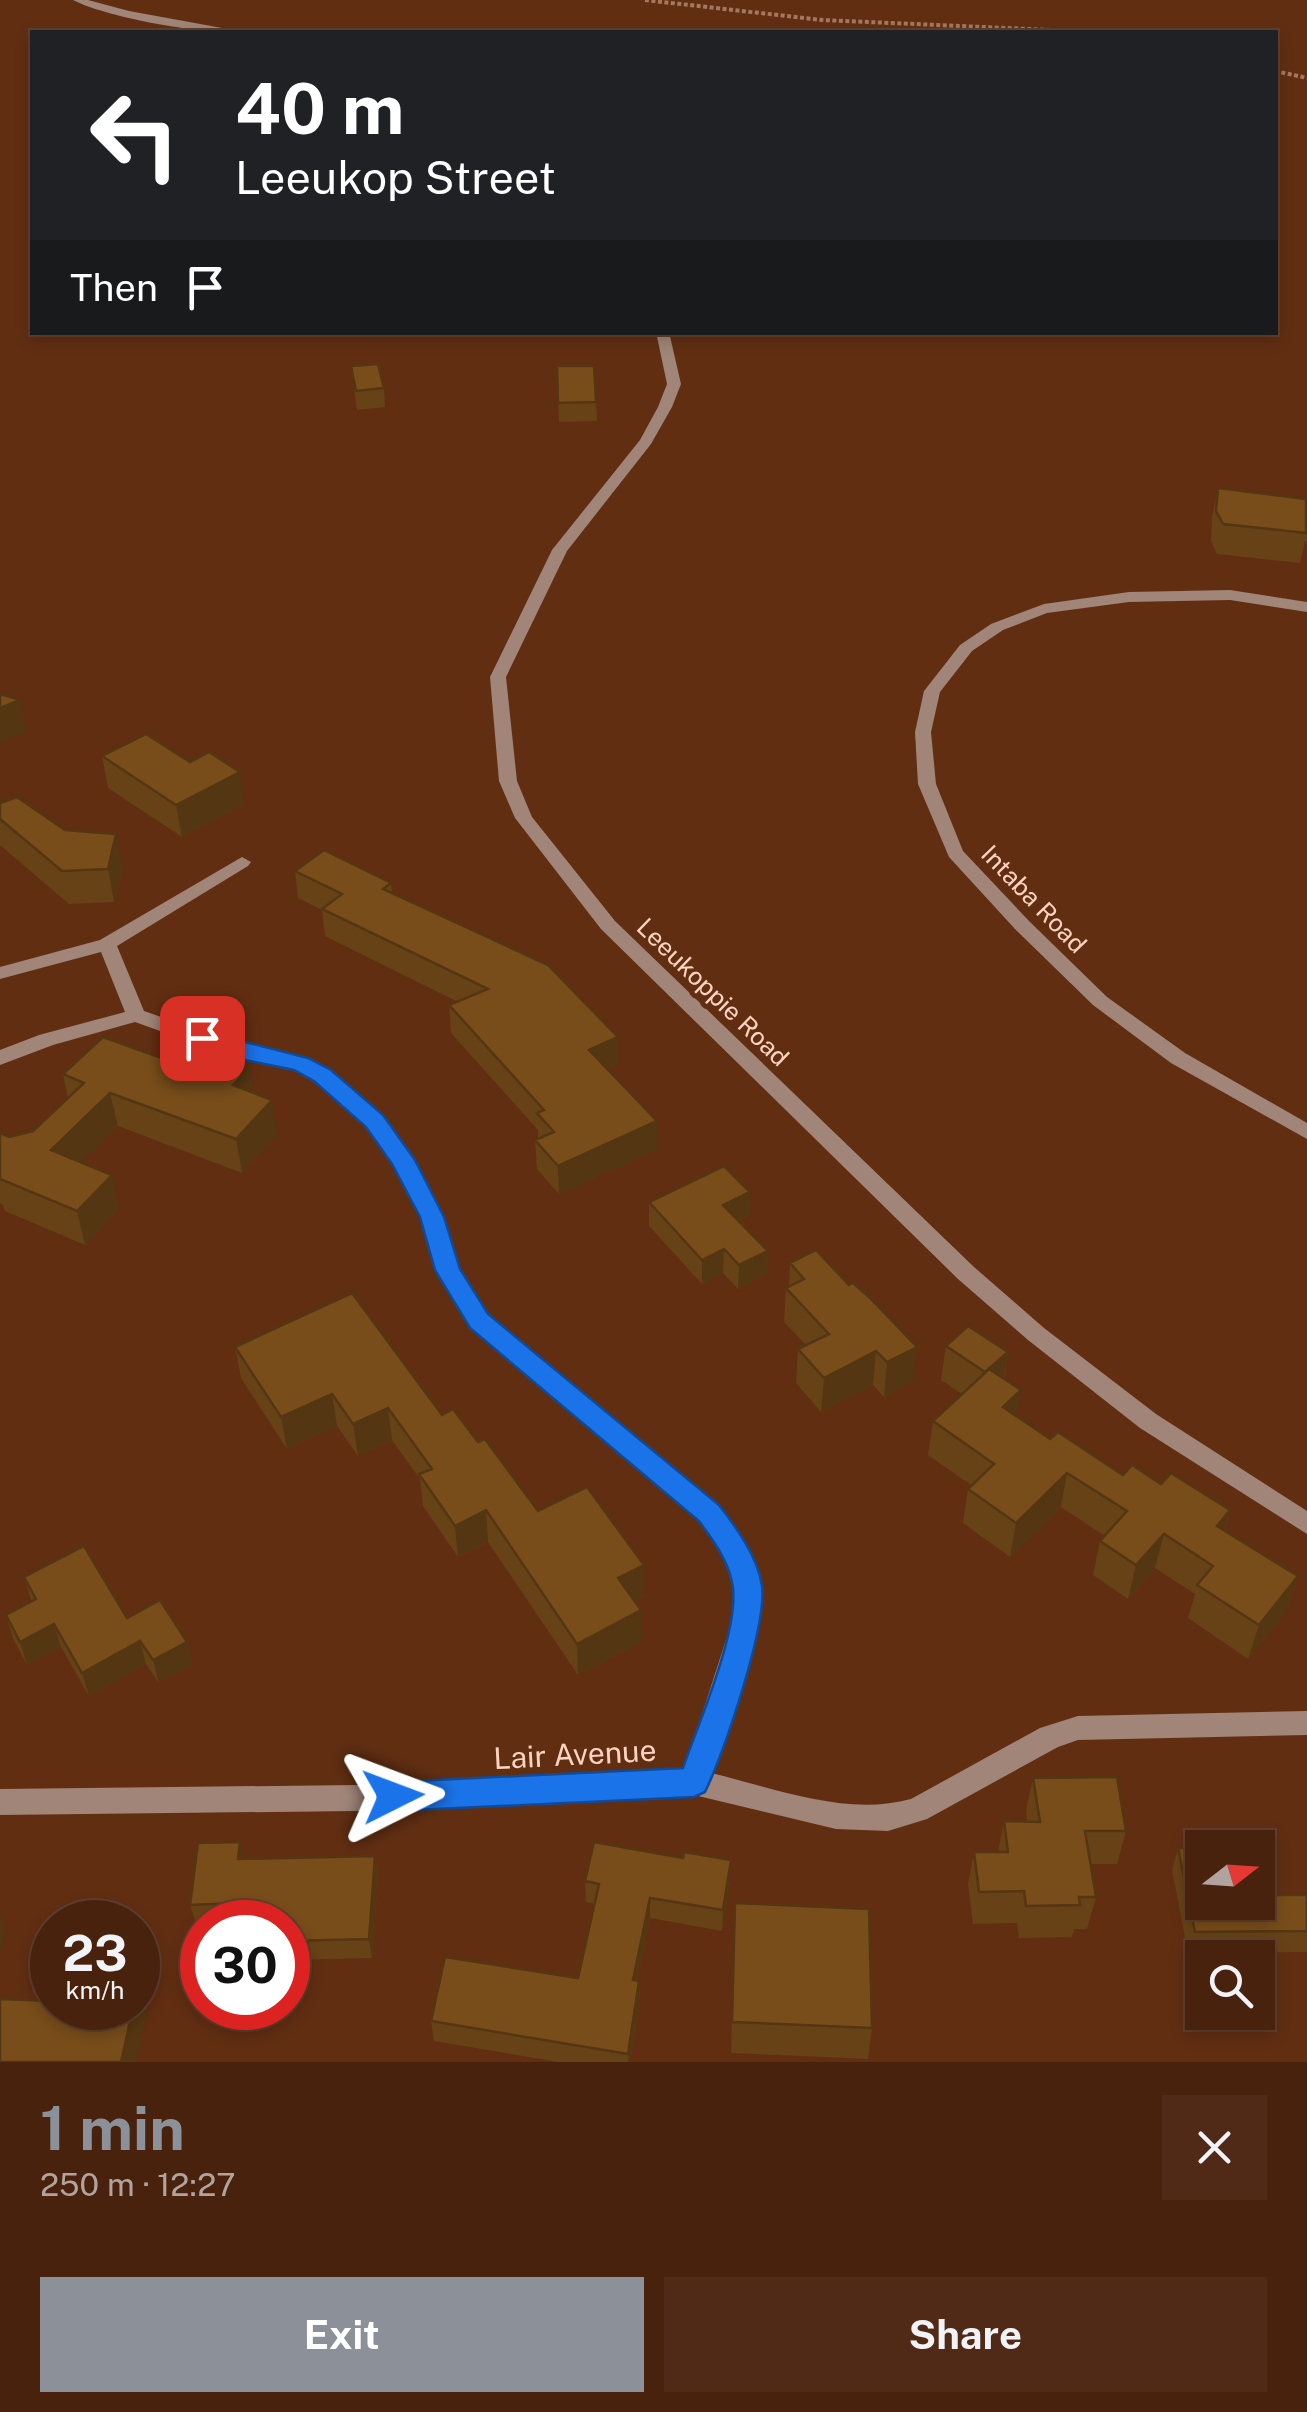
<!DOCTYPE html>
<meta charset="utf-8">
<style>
body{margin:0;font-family:"Public Sans",sans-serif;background:#502a17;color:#f1f3f6;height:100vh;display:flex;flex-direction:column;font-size:38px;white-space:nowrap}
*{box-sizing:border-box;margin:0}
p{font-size:32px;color:#b1a49e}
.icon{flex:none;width:55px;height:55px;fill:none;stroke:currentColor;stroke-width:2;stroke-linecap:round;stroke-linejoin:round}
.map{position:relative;height:2062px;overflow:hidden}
.details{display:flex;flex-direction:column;background:#49220e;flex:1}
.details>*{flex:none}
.banner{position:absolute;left:30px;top:30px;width:1248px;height:305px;border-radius:0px;box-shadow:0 5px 15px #0003,0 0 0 2px #613f2e;background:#202124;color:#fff;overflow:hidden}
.needle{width:65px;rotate:73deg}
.controls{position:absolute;left:1185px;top:1830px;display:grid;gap:20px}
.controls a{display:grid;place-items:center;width:90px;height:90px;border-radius:0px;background:#49220e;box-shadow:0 5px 15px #0003,0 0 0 2px #613f2e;font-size:50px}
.speed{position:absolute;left:30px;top:1900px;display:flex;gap:20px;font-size:50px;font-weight:700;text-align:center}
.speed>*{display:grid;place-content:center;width:130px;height:130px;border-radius:50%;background:#49220e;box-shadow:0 5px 15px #0003,0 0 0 2px #613f2e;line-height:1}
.speed small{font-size:25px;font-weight:400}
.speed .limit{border:15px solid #d22;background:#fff;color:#111}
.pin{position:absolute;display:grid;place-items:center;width:85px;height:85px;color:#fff;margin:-42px;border-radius:20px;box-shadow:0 5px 15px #0006}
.me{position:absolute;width:110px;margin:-55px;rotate:87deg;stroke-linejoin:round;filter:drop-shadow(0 0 8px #0008)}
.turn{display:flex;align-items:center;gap:35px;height:210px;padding:0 40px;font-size:45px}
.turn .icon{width:130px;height:130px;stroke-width:2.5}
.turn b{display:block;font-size:70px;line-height:85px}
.then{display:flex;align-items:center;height:95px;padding:0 40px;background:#0003;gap:20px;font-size:38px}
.round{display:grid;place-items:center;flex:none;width:105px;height:105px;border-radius:0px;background:#502a17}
.headline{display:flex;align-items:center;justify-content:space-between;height:170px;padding:0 40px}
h1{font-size:60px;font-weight:700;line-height:75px;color:#8c9099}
.action{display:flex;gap:20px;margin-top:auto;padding:20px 40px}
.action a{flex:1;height:115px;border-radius:0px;background:#8c9099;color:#fff;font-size:40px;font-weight:700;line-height:115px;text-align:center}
.action a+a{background:#502a17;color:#f1f3f6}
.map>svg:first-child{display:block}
</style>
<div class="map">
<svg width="1307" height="2062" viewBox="0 0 1307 2062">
<rect width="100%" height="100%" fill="#612e12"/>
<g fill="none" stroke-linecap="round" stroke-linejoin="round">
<g stroke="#a5775f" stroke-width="4" stroke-dasharray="4 2.5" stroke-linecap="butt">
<path d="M645,0L822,20L1098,32"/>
<path d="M1275,71L1307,78"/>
</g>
<g fill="#a08578" fill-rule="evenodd">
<path d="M73,0H88L129,11L244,32C205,35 108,18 73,0Z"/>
<path d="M656,332H669L681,384L672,407L651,444L567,551L506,677L517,781L532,817L615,921L974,1267L1044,1328L1156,1414L1307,1511V1534L1140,1428L1028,1340L958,1279L601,929L515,818L499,781L490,677L552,550L640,440L658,407L667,384Z"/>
<path d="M1230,590L1307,602V612L1230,600L1129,602L1047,613L1003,630L972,651L940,692L931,732L936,784L963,851L1029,921L1107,997L1185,1053L1307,1123V1139L1171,1063L1093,1005L1015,929L949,857L918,784L915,732L924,691L960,645L991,624L1044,604L1129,592Z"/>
<path d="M242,857L251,862L248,866L117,946L144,1011L235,1043L307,1059L346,1084L382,1116L411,1155L443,1217L459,1269L487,1315L718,1506L750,1559L758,1584L761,1612L711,1773C774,1788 846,1817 911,1799L1040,1728L1078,1716L1307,1711V1735L1078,1740L1058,1747L927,1819L888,1831L836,1829L694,1795L356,1811L0,1815V1789L356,1785L684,1770L735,1612L732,1584L724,1559L700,1520L471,1327L437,1270L421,1217L394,1163L368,1126L332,1094L294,1069L224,1054L135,1022L53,1045L0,1065V1050L39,1035L125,1012L101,952L0,979V967L100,940Z"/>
</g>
</g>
<g fill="#674216">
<path d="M351,366L384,388L385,407L357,410Z"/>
<path d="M557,366L596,402L597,421L559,422Z"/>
<path d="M1218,488L1307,508V542L1305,541L1300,563L1217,554L1211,541L1212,517Z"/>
<path d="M102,756L244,804L182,837L108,788Z"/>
<path d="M0,803L65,830L123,866L114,902L69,904L0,845Z"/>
<path d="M295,871L391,883L392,892L618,1037V1065L608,1069L657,1149L559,1194L537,1169L535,1140L538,1139V1130L451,1033L449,1005L458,1002L325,936L322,910L298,898Z"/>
<path d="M184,1066L252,1086L247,1091L277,1134L242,1173L118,1126L81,1162L119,1209L85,1245L5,1211L3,1205L0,1203V1133L9,1137L33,1131L68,1098L63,1074Z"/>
<path d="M750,1192L749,1215L738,1221L768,1251L767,1274L738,1289L723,1273L702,1284L649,1226V1202Z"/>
<path d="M790,1263L913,1381L884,1397L873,1385L821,1412L796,1383L798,1349L806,1345L784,1322L786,1288L789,1286Z"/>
<path d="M946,1346L1008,1352L1004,1378L1017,1417L1050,1439L1123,1475L1161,1484L1230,1510L1225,1531L1298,1576L1287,1610L1248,1659L1188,1618L1195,1594L1155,1568L1128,1599L1093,1575L1100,1541L1105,1536L1061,1507L1010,1557L963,1523L968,1489L971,1485L928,1455L933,1421L962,1394L941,1380Z"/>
<path d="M235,1347L442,1415L478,1442L538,1511L644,1596L634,1601L641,1642L578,1675L488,1542L458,1557L423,1506L420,1479L392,1440L358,1456L337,1426L287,1449L241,1378Z"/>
<path d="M24,1577L187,1642L192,1664L159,1683L146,1664L89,1696L61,1647L27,1665L13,1638L6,1615L32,1602Z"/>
<path d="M1033,1778L1126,1831L1117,1864H1090L1096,1897L1087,1929H1074L1072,1937L1019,1938L1017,1923L973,1924L968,1884L974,1852H998L1004,1821L1027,1822L1026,1810Z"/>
<path d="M1178,1848L1271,1895H1307V1952L1188,1953L1172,1870Z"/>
<path d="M375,1856L378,1876L372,1958L288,1960V1922H202V1924H196L190,1905L244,1859Z"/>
<path d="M585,1881H730L722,1931L650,1918L637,1981H639L640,2001L630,2062H558L434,2041L431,2021L578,1978L594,1904L586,1902Z"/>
<path d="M735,1903L872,2028L868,2059L731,2053Z"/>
</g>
<g fill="#543612">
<path d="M20,700L27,732L0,742V708Z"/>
<path d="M240,772L244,804L182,837L176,805Z"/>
<path d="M116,834L123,866L114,902L108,869Z"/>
<path d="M618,1037V1065L590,1077L589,1050Z"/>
<path d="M247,1052L252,1086L246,1092L239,1119L229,1070Z"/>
<path d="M110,1093L118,1126L59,1184L51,1150Z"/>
<path d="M272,1100L277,1134L242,1173L236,1139Z"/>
<path d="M657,1121V1149L559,1194L558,1166Z"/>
<path d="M112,1175L119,1209L85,1245L77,1211Z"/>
<path d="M750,1192L749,1215L722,1228L723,1205Z"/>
<path d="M724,1249L723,1273L702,1284V1260Z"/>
<path d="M768,1251L767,1274L738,1289L739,1265Z"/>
<path d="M917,1347L913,1381L884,1397L887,1362Z"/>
<path d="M876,1351L873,1385L821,1412L824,1378Z"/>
<path d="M1008,1352L1002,1386L985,1372Z"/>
<path d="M1021,1390L1016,1425L1003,1407Z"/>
<path d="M332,1394L337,1426L287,1449L281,1417Z"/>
<path d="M388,1408L392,1440L358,1456L353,1424Z"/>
<path d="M1067,1473L1061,1507L1010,1557L1016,1523Z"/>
<path d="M486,1510L488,1542L458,1557L455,1526Z"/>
<path d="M1230,1510L1221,1544L1217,1526Z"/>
<path d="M1164,1534L1155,1568L1128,1599L1136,1565Z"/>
<path d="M644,1565V1596L618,1609V1578Z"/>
<path d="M1298,1576L1287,1610L1248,1659L1259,1625Z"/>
<path d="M641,1610V1642L578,1675L577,1644Z"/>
<path d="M54,1624L61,1647L27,1665L20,1642Z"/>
<path d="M140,1641L146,1664L89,1696L82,1673Z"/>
<path d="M187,1642L192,1664L159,1683L153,1660Z"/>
<path d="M240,1842L244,1862L238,1859Z"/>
<path d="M375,1856L378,1876L372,1958L369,1939Z"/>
<path d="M731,1860L730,1881L722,1931L723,1910Z"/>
<path d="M650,1898V1918L633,2000V1980Z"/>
<path d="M0,1914L6,1930L0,1954Z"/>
<path d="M139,1979L148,2007L136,2062H121L133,2008H138V1988Z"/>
<path d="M639,1981L640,2001L630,2062H628Z"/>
</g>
<g fill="#784d1a" stroke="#543612" stroke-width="2.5">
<path d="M378,364L384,388L356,391L351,366Z"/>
<path d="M557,366H594L596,402L558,403Z"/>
<path d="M1218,488L1306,499V533L1223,524L1216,511Z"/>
<path d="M0,694L20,700L0,708Z"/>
<path d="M146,734L190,762L209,752L240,772L176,805L102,756Z"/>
<path d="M17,797L65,830L116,834L108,869L62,871L0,819V803Z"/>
<path d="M324,850L391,883L383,889L548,965L618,1037L589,1050L657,1121L558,1166L535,1140L554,1132L537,1113L544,1110L449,1005L488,989L322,909L342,894L295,871Z"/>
<path d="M103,1037L184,1066L212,1039L247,1052L229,1070L243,1075L233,1085L272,1100L236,1139L110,1093L51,1150L112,1175L77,1211L0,1179V1133L9,1137L33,1131L84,1083L63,1074Z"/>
<path d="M724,1166L750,1192L723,1205L768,1251L739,1265L724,1249L702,1260L649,1202Z"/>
<path d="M816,1250L849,1285L853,1283L869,1297L917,1347L887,1362L876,1351L824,1378L798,1349L829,1334L786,1288L804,1279L790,1263Z"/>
<path d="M352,1293L442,1415L453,1409L478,1442L485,1439L538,1511L587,1487L644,1565L618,1578L641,1610L577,1644L486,1510L455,1526L419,1474L432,1469L388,1408L353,1424L332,1394L281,1417L235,1347Z"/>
<path d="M968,1326L1008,1352L985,1372L946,1346Z"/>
<path d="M989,1369L1021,1390L1003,1407L1050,1439L1058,1432L1123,1475L1132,1465L1161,1484L1171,1473L1230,1510L1217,1526L1298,1576L1259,1625L1197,1585L1213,1566L1164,1534L1136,1565L1100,1541L1127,1511L1067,1473L1016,1523L968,1489L994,1464L933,1421Z"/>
<path d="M84,1546L127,1618L160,1600L187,1642L153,1660L140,1641L82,1673L54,1624L20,1642L6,1615L36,1599L24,1577Z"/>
<path d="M1117,1777L1126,1831H1085L1096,1897H1079L1080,1905L1026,1906L1024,1891L979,1892L974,1852H1008L1004,1821L1040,1822L1033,1778Z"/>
<path d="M240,1842L238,1859L375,1856L369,1939L288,1941V1922H258L260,1902L190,1905L198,1843Z"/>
<path d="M594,1842L683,1858L684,1852L731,1860L723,1910L650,1898L633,1980L639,1981L628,2054L431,2021L445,1957L578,1978L599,1884L585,1881Z"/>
<path d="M1178,1848H1202V1902H1258V1848H1259L1271,1895H1307V1931L1195,1932Z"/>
<path d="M735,1903L869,1909L872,2028L732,2022Z"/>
<path d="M0,1999L52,2001V2008H133L121,2062H0Z"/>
</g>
<path fill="#1a73e8" stroke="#114b97" stroke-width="2.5" d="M202,1031L308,1058L331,1070L383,1115L415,1160L444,1217L460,1269L488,1314L719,1505C736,1527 758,1557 762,1586C767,1627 724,1752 705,1792L694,1797L393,1811L382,1807L377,1796L382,1786L393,1782L683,1768C698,1724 742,1625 732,1582C727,1559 713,1540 699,1521L470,1328L435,1270L420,1217L392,1164L366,1127L314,1081L294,1070L231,1057L194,1044L191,1038Z"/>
<g text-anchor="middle" stroke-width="10" stroke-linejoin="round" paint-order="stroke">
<g font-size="25" fill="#fdd4c1" stroke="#612e12">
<text transform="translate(1034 899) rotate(46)" y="9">Intaba Road</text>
<text transform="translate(713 992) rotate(44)" y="9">Leeukoppie Road</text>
</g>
<g font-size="30" fill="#fdd4c1" stroke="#612e12">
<text transform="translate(575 1755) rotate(-3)" y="10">Lair Avenue</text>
</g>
</g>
</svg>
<div class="controls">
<a><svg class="needle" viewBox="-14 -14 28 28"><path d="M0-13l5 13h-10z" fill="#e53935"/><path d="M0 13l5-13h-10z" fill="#b1a49e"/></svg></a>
<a><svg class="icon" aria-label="search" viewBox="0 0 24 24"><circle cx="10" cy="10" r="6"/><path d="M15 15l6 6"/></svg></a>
</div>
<div class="speed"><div>23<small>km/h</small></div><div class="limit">30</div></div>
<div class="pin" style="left:202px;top:1038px;background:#d93025"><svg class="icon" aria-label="arrive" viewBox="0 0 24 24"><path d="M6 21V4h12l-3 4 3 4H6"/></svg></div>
<svg class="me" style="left:393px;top:1796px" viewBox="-20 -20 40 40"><path d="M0-17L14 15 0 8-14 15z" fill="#1a73e8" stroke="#fff" stroke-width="4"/></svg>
<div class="banner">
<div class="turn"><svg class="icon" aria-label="left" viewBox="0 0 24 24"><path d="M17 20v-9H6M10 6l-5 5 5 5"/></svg><div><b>40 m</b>Leeukop Street</div></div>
<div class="then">Then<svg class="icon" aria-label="arrive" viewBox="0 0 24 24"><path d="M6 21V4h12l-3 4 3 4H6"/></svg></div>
</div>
</div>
<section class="details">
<div class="headline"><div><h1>1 min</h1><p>250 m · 12:27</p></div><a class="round"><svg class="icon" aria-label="close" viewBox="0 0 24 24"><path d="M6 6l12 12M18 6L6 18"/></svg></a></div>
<div class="action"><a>Exit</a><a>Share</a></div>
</section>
